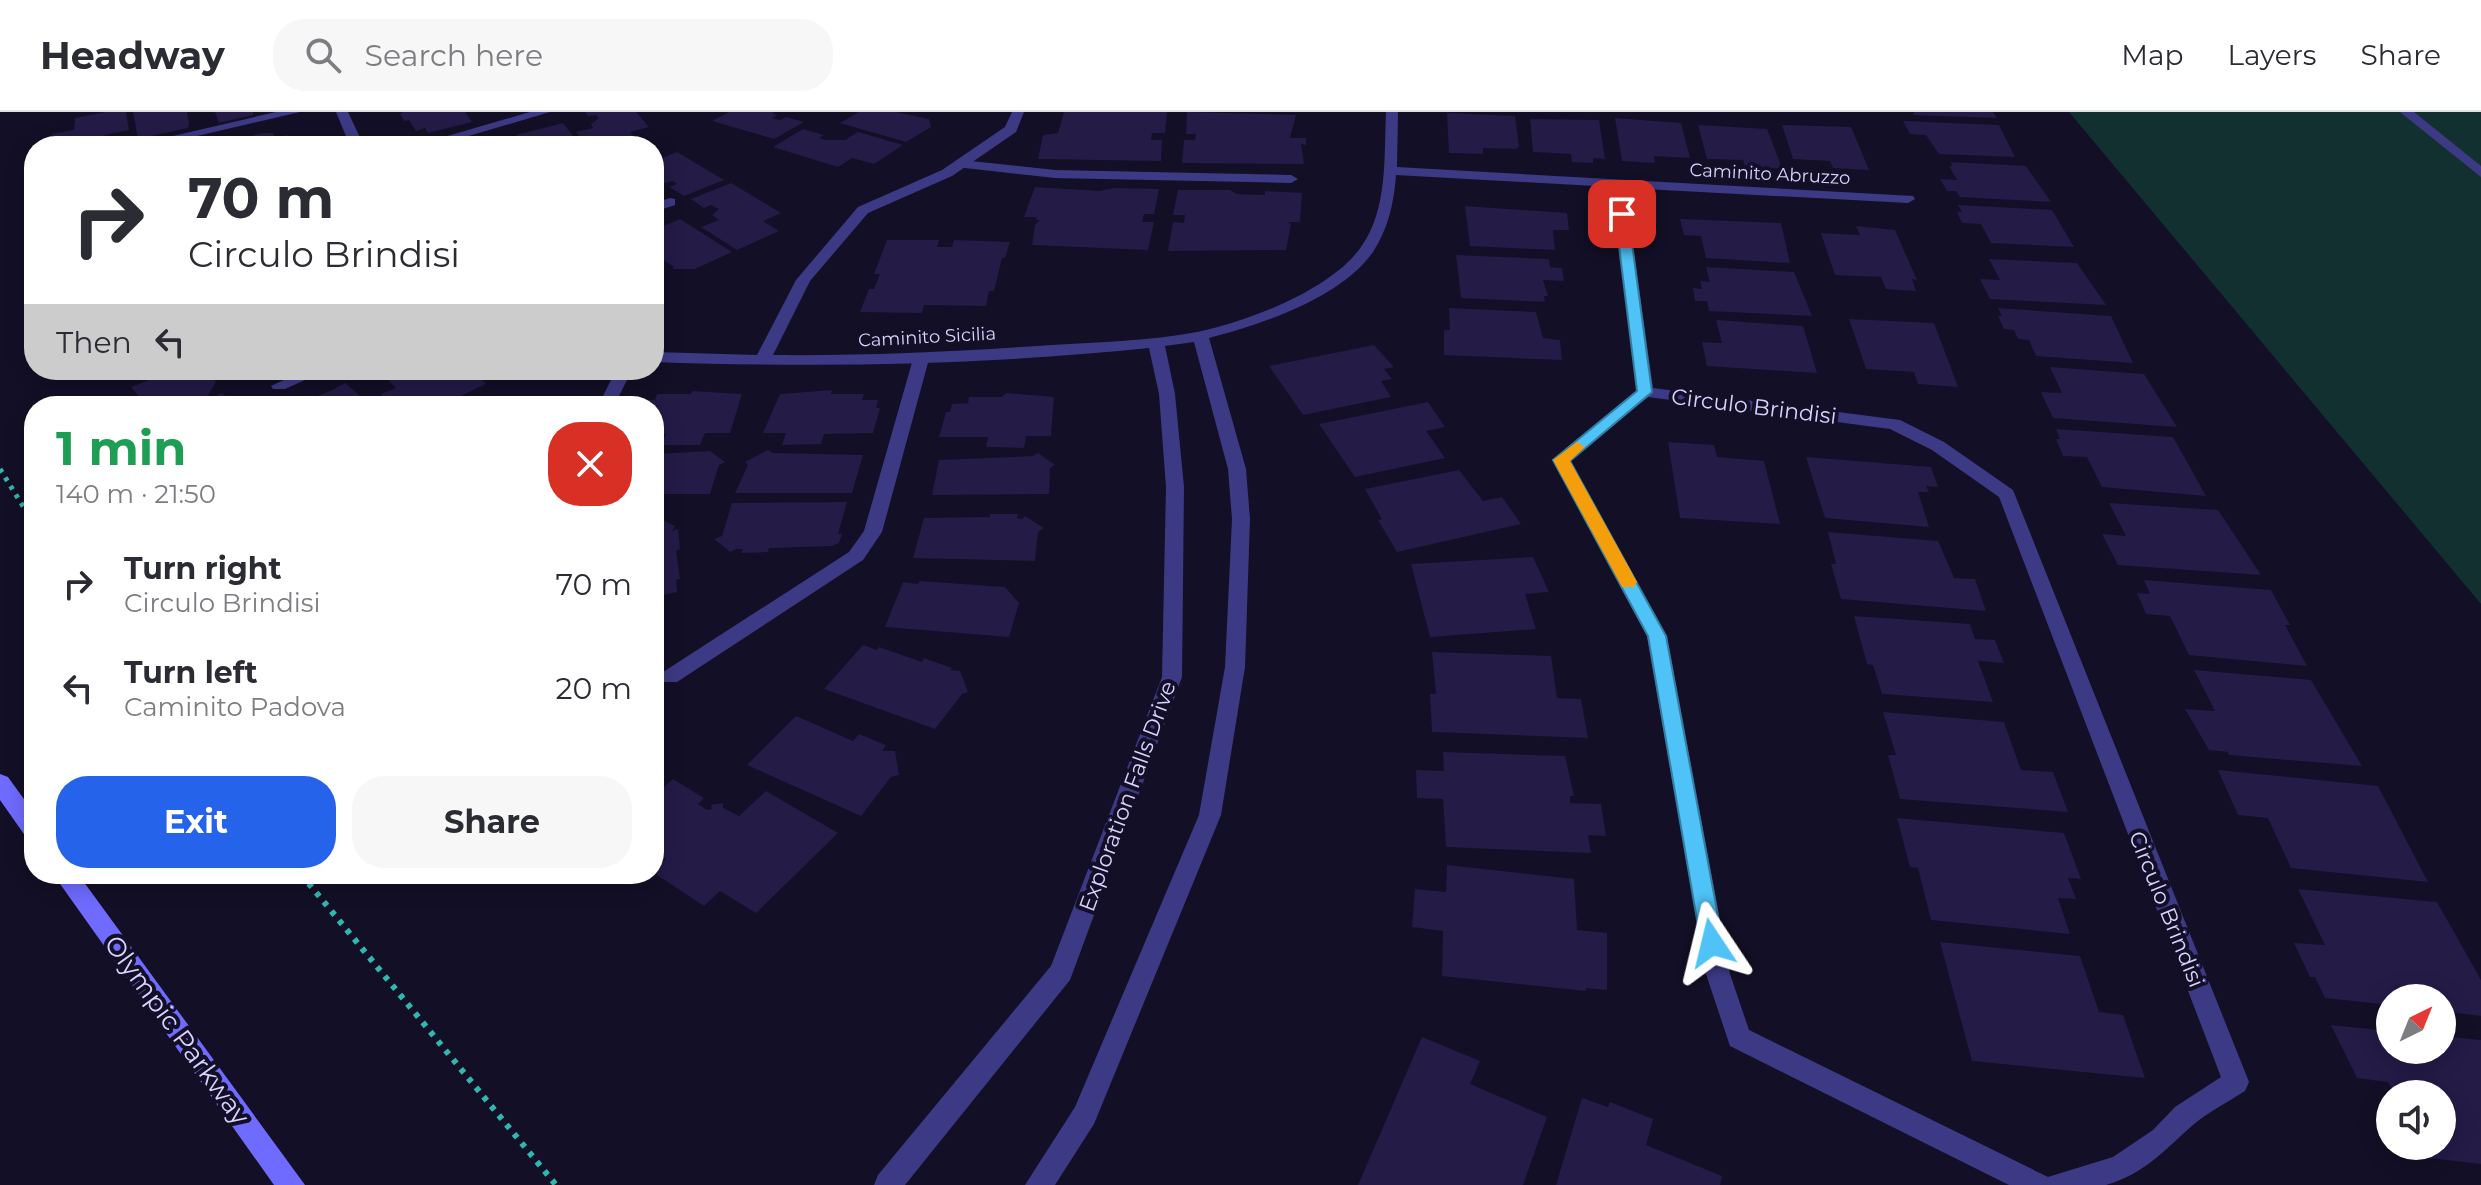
<!DOCTYPE html>
<meta charset="utf-8">
<style>
body{margin:0;font-family:Montserrat,sans-serif;background:#f7f7f7;color:#2b2b33;height:100vh;display:flex;flex-direction:column;font-size:30px;white-space:nowrap}
*{box-sizing:border-box;margin:0}
p{font-size:26px;color:#7c7c81}
.icon{flex:none;width:44px;height:44px;fill:none;stroke:currentColor;stroke-width:2;stroke-linecap:round;stroke-linejoin:round}
.map{position:relative;flex:1;overflow:hidden}
.side{position:absolute;left:24px;top:284px;width:640px;height:488px;display:flex;flex-direction:column;background:#fff;border-radius:32px;box-shadow:0 4px 20px #0003}
.side>*{flex:none}
.top-card{position:absolute;left:24px;top:24px;width:640px;height:244px;border-radius:32px;box-shadow:0 4px 20px #0003;background:#fff;color:#2b2b33;overflow:hidden}
.needle{width:52px;rotate:43deg}
.tools{position:absolute;left:2376px;top:872px;display:grid;gap:16px}
.tools a{display:grid;place-items:center;width:80px;height:80px;border-radius:50%;background:#fff;box-shadow:0 4px 20px #0003;font-size:40px}
.pin{position:absolute;display:grid;place-items:center;width:68px;height:68px;color:#fff;margin:-34px;border-radius:16px;box-shadow:0 4px 12px #0006}
.me{position:absolute;width:88px;margin:-44px;rotate:350deg;stroke-linejoin:round;filter:drop-shadow(0 0 6px #0008)}
.turn{display:flex;align-items:center;gap:28px;height:168px;padding:0 32px;font-size:36px}
.turn .icon{width:104px;height:104px;stroke-width:2.5}
.turn b{display:block;font-size:56px;line-height:68px}
.then{display:flex;align-items:center;height:76px;padding:0 32px;background:#0003;gap:16px;font-size:30px}
.round{display:grid;place-items:center;flex:none;width:84px;height:84px;border-radius:32px;background:#f7f7f7}
.overview{display:flex;align-items:center;justify-content:space-between;height:136px;padding:0 32px}
h1{font-size:48px;font-weight:700;line-height:60px;color:#1e9e55}
.button{display:flex;gap:16px;margin-top:auto;padding:16px 32px}
.button a{flex:1;height:92px;border-radius:32px;background:#2563eb;color:#fff;font-size:32px;font-weight:700;line-height:92px;text-align:center}
.button a+a{background:#f7f7f7;color:#2b2b33}
ul{padding:0;list-style:none}
li{display:flex;align-items:center;gap:24px;height:104px;padding:0 32px}
li div{flex:1}
li b{display:block;font-size:30px}
li em{font-style:normal}
header{display:flex;align-items:center;gap:48px;box-sizing:border-box;height:112px;padding:0 40px;background:#fff;border-bottom:2px solid #e1e1e2}
header strong{font-size:38px}
nav{display:flex;gap:44px;margin-inline-start:auto;font-size:28px}
.search{width:560px;height:72px;background:#f7f7f7;display:flex;align-items:center;gap:20px;box-sizing:border-box;padding:0 28px;border-radius:32px;color:#7c7c81;font-size:30px}
.map>svg:first-child{display:block}
</style>
<header>
<strong>Headway</strong>
<div class="search"><svg class="icon" aria-label="search" viewBox="0 0 24 24"><circle cx="10" cy="10" r="6"/><path d="M15 15l6 6"/></svg>Search here</div>
<nav><a>Map</a><a>Layers</a><a>Share</a></nav>
</header>
<div class="map">
<svg width="2481" height="1073" viewBox="0 0 2481 1073">
<rect width="100%" height="100%" fill="#130f26"/>
<path fill="#12302f" d="M2069,0H2481V492Z"/>
<g fill="#241b47">
<path d="M106,0H126L129,18L105,23L99,34H53L52,22L74,18L75,6Z"/>
<path d="M133,0H187L189,11L188,16L138,27Z"/>
<path d="M215,0H253V3L219,11Z"/>
<path d="M403,0H465L472,10L428,21L425,16L416,19L409,8L404,9L400,2Z"/>
<path d="M585,0H636L649,15L630,20L639,31L626,34H587L576,20L593,16L591,12L599,6L596,3L588,4Z"/>
<path d="M729,0H772L777,4L772,6L780,8L786,5L804,10L774,27L712,9Z"/>
<path d="M859,0H896L929,7L931,15L906,30L840,11Z"/>
<path d="M1064,0H1167L1165,21H1152L1151,28H1162L1161,49L1038,47L1043,23L1058,21Z"/>
<path d="M1187,0L1296,3L1290,26H1306V33L1301,32L1304,52L1182,51L1184,28H1195L1196,22H1186Z"/>
<path d="M1914,0H1993L1997,6L1913,3Z"/>
<path d="M1447,1L1515,4L1519,34L1516,37L1483,36V42L1449,41Z"/>
<path d="M1615,6L1681,11L1690,46L1654,44L1655,51L1622,49Z"/>
<path d="M1530,7L1599,8L1605,47L1593,46V51L1572,50L1571,42L1533,40Z"/>
<path d="M1903,9L1999,13L2015,45L1939,42L1926,23L1910,22Z"/>
<path d="M563,11L581,34H521L517,29L520,28L516,23Z"/>
<path d="M1698,13L1767,17L1782,56L1746,57L1743,48L1707,47Z"/>
<path d="M1782,13L1851,15L1869,58L1833,56L1830,49L1793,47Z"/>
<path d="M803,17L824,23L819,26L825,28H845L858,20L903,33L874,52L852,46L838,55L773,35Z"/>
<path d="M263,21H273L275,26L287,23L291,34H230L229,29Z"/>
<path d="M677,40L724,68L684,84L669,75L677,72L673,69L662,72L654,68V44L659,47Z"/>
<path d="M1951,50L2026,54L2051,90L1960,85L1956,79H1947L1940,67L1957,68L1949,54H1952Z"/>
<path d="M731,71L781,101L763,109L779,119L737,138L701,115L719,108L712,103L719,97L711,93L704,96L691,87Z"/>
<path d="M1035,75L1099,79L1114,76L1159,77L1154,102H1144L1142,110H1154L1148,138L1032,133L1035,113L1040,108H1036L1037,105H1024Z"/>
<path d="M1178,78H1230L1237,82L1265,83V79L1302,81L1300,110H1288L1291,112L1286,138L1168,139L1173,110L1184,111L1185,103H1173Z"/>
<path d="M1958,93L2052,98L2074,135L1991,131L1981,112L1962,111L1957,100H1962Z"/>
<path d="M1465,94L1567,101L1569,118H1553L1555,138L1470,134Z"/>
<path d="M680,107L732,140L695,157H673L674,155L654,142V118Z"/>
<path d="M1680,107L1781,111L1790,151L1706,146L1701,124L1684,123Z"/>
<path d="M1856,114L1895,118L1917,168L1912,167L1916,179L1886,177L1881,165L1835,163L1821,121L1860,123Z"/>
<path d="M887,128H939L937,135H952L954,128L1010,130L1005,146H1002L994,179H989L986,194L924,193L922,201L860,200L869,177H874L880,162H874Z"/>
<path d="M1456,143L1549,147L1550,155L1562,156L1564,169L1543,168L1548,184H1544L1545,190L1461,186Z"/>
<path d="M1989,147L2077,151L2106,193L1990,187L1980,167L2000,168Z"/>
<path d="M1706,155L1794,160L1812,204L1709,199L1707,189H1695L1693,176L1702,177L1700,169L1710,170Z"/>
<path d="M1449,196L1536,200L1543,226L1560,228L1562,248L1444,243V218H1450Z"/>
<path d="M1998,196L2111,204L2133,251L2036,244L2029,228L2018,227L2014,218L2004,217L1998,204H2002Z"/>
<path d="M1849,207L1934,211L1958,275L1918,272L1914,260L1866,257Z"/>
<path d="M1716,208L1803,214L1817,261L1707,254L1702,230L1722,231Z"/>
<path d="M1374,233L1394,255L1384,257L1392,267L1381,269L1391,285L1303,303L1269,254Z"/>
<path d="M2050,255L2144,262L2177,315L2053,306L2041,280L2062,281Z"/>
<path d="M157,258H229L211,265L216,270L208,283L211,286L222,281L234,294H147L131,275L160,264Z"/>
<path d="M379,258H479L482,261L478,263L486,272L439,294H417L413,291L392,294L381,282L396,276Z"/>
<path d="M345,271L372,294H293L330,279Z"/>
<path d="M832,278L831,282H864L862,288H878L876,296H880L873,321L824,322L821,332L782,333L786,321H763L780,282Z"/>
<path d="M692,279L742,282L730,321H705L700,333H661L666,322H654V294H636L640,288H655L657,282H691Z"/>
<path d="M1006,281L1054,285L1051,324H1026L1024,336L986,335L988,325H939L946,300H950L952,292L968,291L969,285H1002Z"/>
<path d="M1428,290L1445,315L1426,319L1445,346L1355,365L1319,312Z"/>
<path d="M2056,317L2173,325L2206,384L2102,375L2087,345L2063,344L2056,327H2060Z"/>
<path d="M1668,330L1714,333L1717,345L1764,349L1780,412L1680,406Z"/>
<path d="M768,338L773,341L863,343L852,381H735L748,353L745,350Z"/>
<path d="M710,339L725,350L719,353L710,382H654V342Z"/>
<path d="M1038,341L1055,353L1050,356L1049,382L932,383L939,348L1033,344Z"/>
<path d="M1806,345L1931,355L1938,375L1926,374L1929,380H1918L1929,415L1825,406Z"/>
<path d="M1459,358L1483,389L1502,385L1521,412L1397,440L1378,408L1382,407L1365,377Z"/>
<path d="M847,390L838,422H842L839,431L832,434L769,436L768,440L741,441L743,437H736L730,440L714,427L722,424L732,391Z"/>
<path d="M2109,391L2218,398L2261,463L2118,453L2102,422L2126,424Z"/>
<path d="M990,402H1018L1017,406L1022,407L1025,404L1044,416L1038,420L1035,449L913,446L924,406L990,405Z"/>
<path d="M657,405L675,414L672,419L678,417L680,437L676,439L680,467L676,468L677,480L654,485V407Z"/>
<path d="M1828,420L1938,429L1954,466L1975,467L1986,499L1841,487L1831,452H1836Z"/>
<path d="M1533,445L1549,480L1525,482L1536,517L1430,525L1411,452Z"/>
<path d="M2144,468L2271,478L2290,513H2285L2307,554L2189,543L2170,504L2146,502L2137,481L2150,482Z"/>
<path d="M920,469L1005,475L1019,491L1009,525L885,515L903,470L918,472Z"/>
<path d="M1854,504L1970,512L1975,527L1995,528L2004,551L1978,549L1993,590L1882,582L1873,553L1867,552Z"/>
<path d="M863,533L877,538L879,535L922,550L924,546L952,556L950,558L960,559L968,580L962,582L935,617L824,577Z"/>
<path d="M1432,540L1551,544L1557,586L1581,587L1588,626L1432,620L1430,582H1436Z"/>
<path d="M2194,558L2311,568L2362,654L2229,643L2228,640L2209,638L2185,597L2215,599Z"/>
<path d="M1883,600L2004,610L2021,658L2053,660L2068,700L1900,687L1888,643H1896Z"/>
<path d="M796,604L853,629L859,622L886,633L882,639H895L899,663L891,665L861,704L747,653Z"/>
<path d="M1443,640L1565,644L1574,684H1570V691L1601,692L1606,724L1588,723L1591,741L1446,735L1443,687L1417,686L1416,658L1444,659Z"/>
<path d="M2218,658L2378,674L2428,770L2291,756L2268,706L2238,703Z"/>
<path d="M673,667L704,686L698,692L707,698L712,697L711,693L723,691V696L739,704L766,679L838,721L756,801L720,779L704,794L654,761V757L666,747L654,740V684Z"/>
<path d="M1897,706L2064,721L2081,767L2068,766L2076,787L2058,786L2070,822L1931,808L1918,756L1910,755Z"/>
<path d="M1447,753L1574,767L1577,818L1607,821V878L1586,876V879L1442,864L1443,819L1412,815L1415,777L1446,780Z"/>
<path d="M2298,777L2437,790L2481,868V904L2442,899V886H2390V893L2325,886L2315,865H2310L2294,831L2325,833Z"/>
<path d="M1940,830L2080,844L2099,900L2123,903L2145,966L1972,949Z"/>
<path d="M2331,913L2390,919V938H2442V924L2481,928V1052L2429,1046L2423,1034H2442V982H2395L2388,970L2357,966Z"/>
<path d="M1422,925L1480,949L1470,972L1547,1005L1523,1073H1358Z"/>
<path d="M1582,986L1608,995L1610,990L1653,1007L1646,1033L1722,1064L1720,1073H1556Z"/>
</g>
<g fill="none" stroke-linecap="round" stroke-linejoin="round">
<path stroke="#2fb8b0" stroke-width="5" stroke-dasharray="4 6" stroke-linecap="butt" d="M0,357L34,412"/>
<path stroke="#2fb8b0" stroke-width="6" stroke-dasharray="5 7" stroke-linecap="butt" d="M301,762L556,1073"/>
<g fill="#3d3a85" fill-rule="evenodd">
<path d="M276,0H300L154,34L134,33Z"/>
<path d="M530,0H550L435,34H413Z"/>
<path d="M2400,0H2414L2481,54V65Z"/>
<path d="M961,48L1055,58L1291,63L1298,67L1291,71L1055,66L956,55V49Z"/>
<path d="M670,86L675,87V93L654,100V91Z"/>
<path d="M921,242L929,247L882,420L863,448L677,570H663L660,565L663,560L849,440L864,419L913,247Z"/>
<path d="M305,258H327L285,277H273L271,274Z"/>
<path d="M616,258H632L614,294H598Z"/>
</g>
<g fill="#3d3a85" fill-rule="evenodd">
<path d="M336,0H348L364,34H350Z"/>
<path d="M1012,0H1024L1016,20L952,64L868,101L810,169L773,243C866,244 959,239 1052,233C1100,230 1149,229 1197,220C1247,210 1331,178 1361,135C1388,98 1384,44 1386,0H1398L1397,55L1913,84L1915,87L1908,91L1625,76L1653,276L1900,308L1944,330L2013,378L2249,970L2245,979C2228,990 2208,1000 2193,1013C2163,1039 2146,1061 2106,1073H2009L1730,934L1706,862L1647,524L1552,348L1637,279L1612,75L1396,63C1394,91 1388,117 1373,140C1341,186 1260,213 1209,226L1246,357L1250,407L1245,555L1221,703L1094,1012L1055,1073H1025L1075,995L1199,703L1225,555L1232,407L1228,357L1194,230L1165,234L1175,282L1184,375L1182,565L1070,868L905,1073H874L878,1063L1051,854L1162,565L1166,375L1159,282L1149,236C985,253 818,256 654,250V240L757,243L796,168L858,95L942,58L1005,15ZM1648,285L1890,317L1932,338L1999,385L2221,965L2175,995L2153,1018L2113,1045L2048,1065L1749,918L1730,862L1667,524L1570,349Z"/>
</g>
<g fill="#6f6bff" fill-rule="evenodd">
<path d="M0,662L8,665L34,701V728L26,725L0,688Z"/>
<path d="M53,762H78L305,1073H274Z"/>
</g>
</g>
<path fill="#4fc3f7" stroke="#337fa1" stroke-width="2" d="M1622,98L1628,102L1652,280L1570,349L1666,524L1723,831L1720,838L1712,841L1705,838L1701,831L1648,524L1553,348L1637,279L1615,102Z"/>
<path fill="#f59e0b" d="M1577,330L1585,335L1570,349L1637,470L1634,475H1622L1553,348Z"/>
<g text-anchor="middle" stroke-width="8" stroke-linejoin="round" paint-order="stroke">
<g font-size="18" fill="#d9d4ff" stroke="#130f26">
<text transform="translate(1770 62) rotate(3)" y="6">Caminito Abruzzo</text>
<text transform="translate(927 225) rotate(-3)" y="6">Caminito Sicilia</text>
</g>
<g font-size="22" fill="#d9d4ff" stroke="#130f26">
<text transform="translate(1754 294) rotate(7)" y="8">Circulo Brindisi</text>
<text transform="translate(1127 684) rotate(-70)" y="8">Exploration Falls Drive</text>
<text transform="translate(2167 797) rotate(68)" y="8">Circulo Brindisi</text>
</g>
<g font-size="26" fill="#d9d4ff" stroke="#130f26">
<text transform="translate(177 918) rotate(54)" y="9">Olympic Parkway</text>
</g>
</g>
</svg>
<div class="tools">
<a><svg class="needle" viewBox="-14 -14 28 28"><path d="M0-13l5 13h-10z" fill="#e53935"/><path d="M0 13l5-13h-10z" fill="#7c7c81"/></svg></a>
<a><svg class="icon" aria-label="sound" viewBox="0 0 24 24"><path d="M4 9h4l5-4v14l-5-4H4zM17 9q2 3 0 6"/></svg></a>
</div>
<div class="pin" style="left:1622px;top:102px;background:#d93025"><svg class="icon" aria-label="arrive" viewBox="0 0 24 24"><path d="M6 21V4h12l-3 4 3 4H6"/></svg></div>
<svg class="me" style="left:1712px;top:831px" viewBox="-20 -20 40 40"><path d="M0-17L14 15 0 8-14 15z" fill="#4fc3f7" stroke="#fff" stroke-width="4"/></svg>
<div class="top-card">
<div class="turn"><svg class="icon" aria-label="right" viewBox="0 0 24 24"><path d="M7 20v-9h11M14 6l5 5-5 5"/></svg><div><b>70 m</b>Circulo Brindisi</div></div>
<div class="then">Then<svg class="icon" aria-label="left" viewBox="0 0 24 24"><path d="M17 20v-9H6M10 6l-5 5 5 5"/></svg></div>
</div>
<section class="side">
<div class="overview"><div><h1>1 min</h1><p>140 m · 21:50</p></div><a class="round" style="background:#d93025;color:#fff"><svg class="icon" aria-label="close" viewBox="0 0 24 24"><path d="M6 6l12 12M18 6L6 18"/></svg></a></div>
<ul>
<li><svg class="icon" aria-label="right" viewBox="0 0 24 24"><path d="M7 20v-9h11M14 6l5 5-5 5"/></svg><div><b>Turn right</b><p>Circulo Brindisi</p></div><em>70 m</em></li>
<li><svg class="icon" aria-label="left" viewBox="0 0 24 24"><path d="M17 20v-9H6M10 6l-5 5 5 5"/></svg><div><b>Turn left</b><p>Caminito Padova</p></div><em>20 m</em></li>
</ul>
<div class="button"><a>Exit</a><a>Share</a></div>
</section>
</div>
